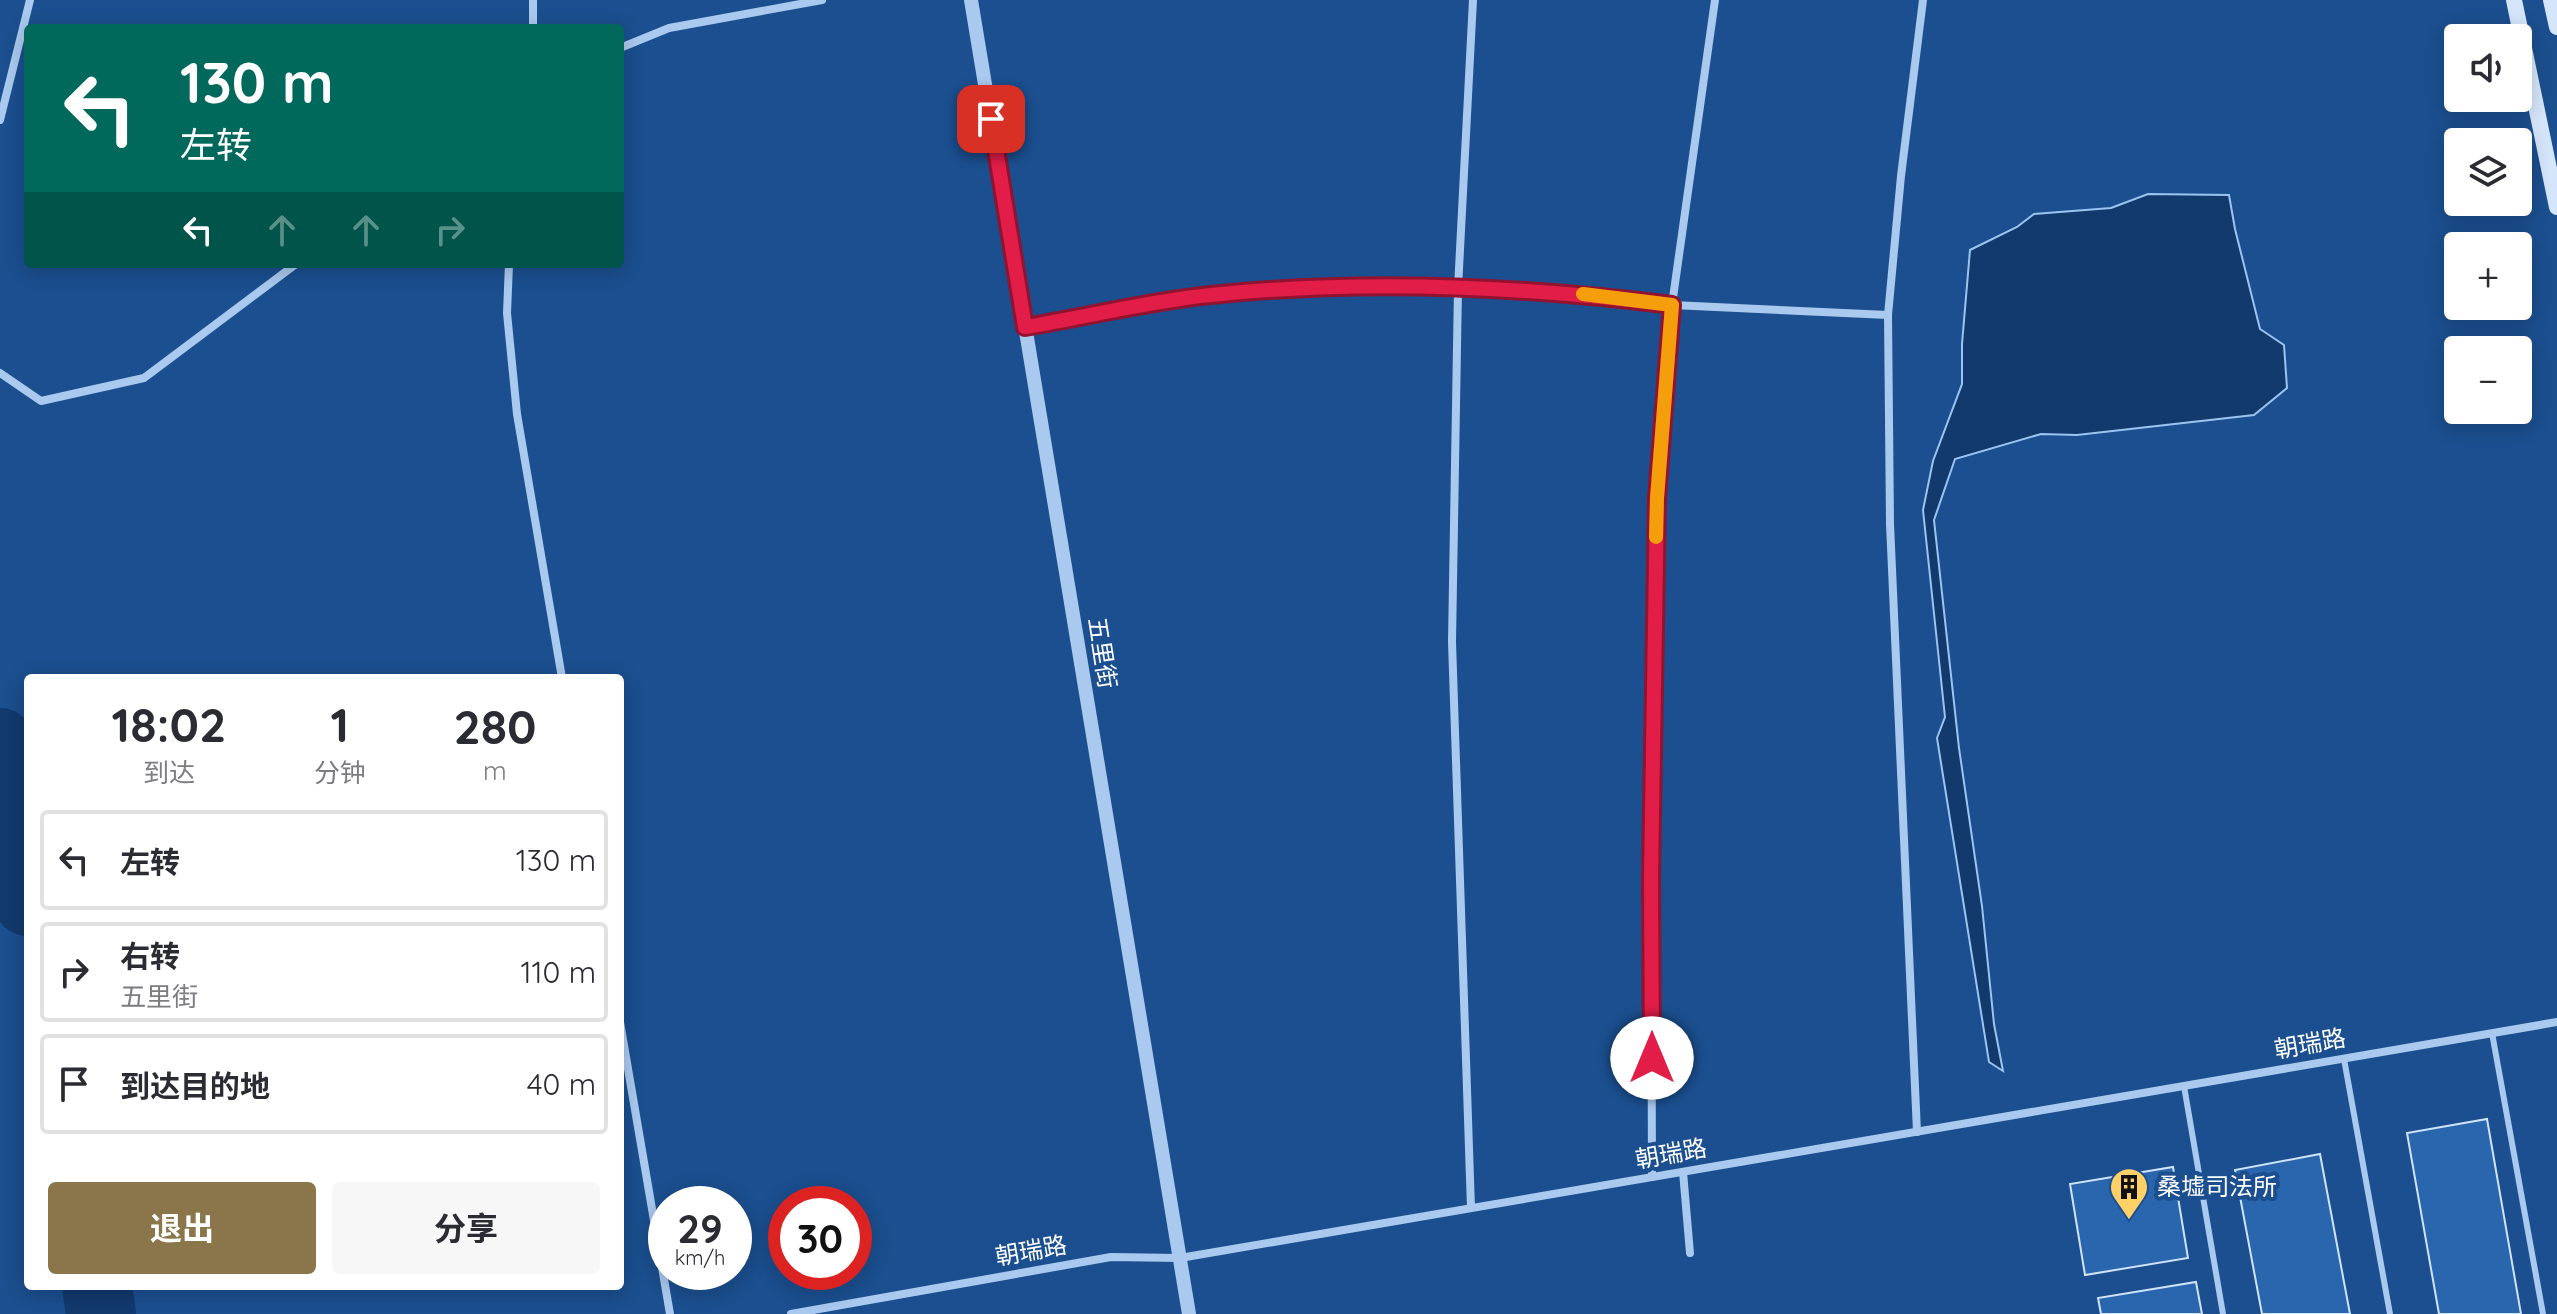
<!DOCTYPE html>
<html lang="zh">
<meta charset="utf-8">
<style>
body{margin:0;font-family:Quicksand,"Noto Sans SC",sans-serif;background:#f7f7f7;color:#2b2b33;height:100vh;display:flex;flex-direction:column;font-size:30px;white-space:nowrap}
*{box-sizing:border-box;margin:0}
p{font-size:26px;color:#7c7c81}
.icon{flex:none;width:44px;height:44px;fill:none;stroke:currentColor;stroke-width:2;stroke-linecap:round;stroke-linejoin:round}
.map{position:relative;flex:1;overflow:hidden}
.details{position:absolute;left:24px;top:674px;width:600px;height:616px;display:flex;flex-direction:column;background:#fff;border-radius:8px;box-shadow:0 4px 20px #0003}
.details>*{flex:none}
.guide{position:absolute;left:24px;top:24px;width:600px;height:244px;border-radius:8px;box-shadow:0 4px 20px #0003;background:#00695c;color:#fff;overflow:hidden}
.buttons{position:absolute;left:2444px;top:24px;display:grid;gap:16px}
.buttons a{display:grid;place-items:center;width:88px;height:88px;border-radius:8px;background:#fff;box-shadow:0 4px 20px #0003;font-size:40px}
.speed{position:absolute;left:648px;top:1186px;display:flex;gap:16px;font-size:40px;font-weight:700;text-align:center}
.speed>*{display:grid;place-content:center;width:104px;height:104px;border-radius:50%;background:#fff;box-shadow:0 4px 20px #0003;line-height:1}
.speed small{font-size:20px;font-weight:400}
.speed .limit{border:12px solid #d22;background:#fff;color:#111}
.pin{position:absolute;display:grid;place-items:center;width:68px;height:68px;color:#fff;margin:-34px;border-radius:16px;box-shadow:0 4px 12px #0006}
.me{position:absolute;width:88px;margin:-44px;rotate:0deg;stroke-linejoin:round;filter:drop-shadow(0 0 6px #0008)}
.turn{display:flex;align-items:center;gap:28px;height:168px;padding:0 24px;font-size:36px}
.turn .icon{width:104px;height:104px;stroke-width:2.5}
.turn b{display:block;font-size:56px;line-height:68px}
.lanes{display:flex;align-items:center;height:76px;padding:0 24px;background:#0003;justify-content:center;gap:40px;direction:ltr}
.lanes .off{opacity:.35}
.eta{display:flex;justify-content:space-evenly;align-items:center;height:136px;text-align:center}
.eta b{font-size:48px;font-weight:700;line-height:56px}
.primary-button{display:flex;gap:16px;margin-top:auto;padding:16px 24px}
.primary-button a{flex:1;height:92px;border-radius:8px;background:#8a764a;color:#fff;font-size:32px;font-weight:700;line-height:92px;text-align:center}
.primary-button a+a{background:#f7f7f7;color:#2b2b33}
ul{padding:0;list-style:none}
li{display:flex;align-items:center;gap:24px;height:100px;margin:0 16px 12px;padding:0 8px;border:4px solid #e1e1e2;border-radius:8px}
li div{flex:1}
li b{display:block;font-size:30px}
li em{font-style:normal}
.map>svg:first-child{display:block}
</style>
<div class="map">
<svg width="2557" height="1314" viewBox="0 0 2557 1314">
<rect width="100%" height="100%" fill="#1b4f8f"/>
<path fill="#123a6d" stroke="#9cc4f0" stroke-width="2" d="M2148,194L2229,195L2235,229L2260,329L2284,345L2287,388L2254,415L2077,435L2041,434L1955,459L1934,520L1959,748L1982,906L1994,1024L2003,1071L1989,1062L1937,738L1945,717L1923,510L1933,461L1962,384V344L1970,250L2017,227L2034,214L2111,208Z"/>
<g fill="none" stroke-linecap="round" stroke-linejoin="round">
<g stroke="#123a6d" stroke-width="70">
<path d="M0,743L28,901"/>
<path d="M97,1286L101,1314"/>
</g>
</g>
<g fill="#2a66ad" stroke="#cfe3fa" stroke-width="2">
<path d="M2487,1119L2521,1314H2439L2407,1133Z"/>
<path d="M2320,1154L2350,1314H2262L2235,1170Z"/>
<path d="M2173,1167L2188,1258L2085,1275L2070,1184Z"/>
<path d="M2196,1282L2202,1314H2101L2098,1298Z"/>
</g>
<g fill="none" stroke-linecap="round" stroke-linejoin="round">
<g stroke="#a9c9ee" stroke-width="6">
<path d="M2492,1033L2543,1314"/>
<path d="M2344,1059L2390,1314"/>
<path d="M2184,1086L2223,1314"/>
</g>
<g stroke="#a9c9ee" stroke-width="8">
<path d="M533,28V0"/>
<path d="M620,48L669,28L822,0"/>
<path d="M0,120L30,0"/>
<path d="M509,264L507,313L517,414L562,678"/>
<path d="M1025,327L1210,295L1372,285L1592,294L1672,305L1888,315"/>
<path d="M0,373L41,401L144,378L296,264"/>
<path d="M620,1022L670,1314"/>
<path d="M1917,1132L1890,524L1888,315L1901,176L1923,0"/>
<path d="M1683,1172L1690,1253"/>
<path d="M1652,1177L1651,878L1657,498L1672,305L1715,0"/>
<path d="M1471,1208L1452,642L1458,288L1473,0"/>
<path d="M791,1314L1111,1257L1180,1258L2557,1022"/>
</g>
<path stroke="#a9c9ee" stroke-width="14" d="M971,0L1189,1314"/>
<g stroke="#d6e6fa" stroke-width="16">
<path d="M2514,0L2557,207"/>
<path d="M2551,0L2557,27"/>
</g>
</g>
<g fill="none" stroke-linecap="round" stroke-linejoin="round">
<g stroke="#92132f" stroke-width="20">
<path id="route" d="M991,119L1025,327C1087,317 1149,301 1211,295C1364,279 1520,286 1672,305L1657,498L1651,878L1652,1058"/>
</g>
<use href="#route" stroke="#e11d48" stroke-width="14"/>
<path stroke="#f59e0b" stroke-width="14" d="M1583,294L1672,305L1657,498L1656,537"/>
</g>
<defs>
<g id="building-pin" transform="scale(2)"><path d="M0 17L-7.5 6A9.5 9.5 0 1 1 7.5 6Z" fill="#ffd166" stroke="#1b4f8f"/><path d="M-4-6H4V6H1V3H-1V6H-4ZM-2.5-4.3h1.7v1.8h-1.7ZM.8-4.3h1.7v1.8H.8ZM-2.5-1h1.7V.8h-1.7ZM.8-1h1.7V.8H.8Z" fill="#111"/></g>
</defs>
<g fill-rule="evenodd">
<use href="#building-pin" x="2129" y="1187"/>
</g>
<g text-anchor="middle" stroke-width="8" stroke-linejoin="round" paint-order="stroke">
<g font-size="24" fill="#fff" stroke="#1b4f8f">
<text transform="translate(1102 653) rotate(81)" y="8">五里街</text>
<text transform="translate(2310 1044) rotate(-10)" y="8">朝瑞路</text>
<text transform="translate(1671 1154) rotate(-10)" y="8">朝瑞路</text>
<text transform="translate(1031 1251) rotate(-10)" y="8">朝瑞路</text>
</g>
<g font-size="24" fill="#fff" stroke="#1b4f8f" text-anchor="start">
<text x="2157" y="1195">桑墟司法所</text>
</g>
</g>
</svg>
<div class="buttons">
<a><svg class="icon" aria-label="sound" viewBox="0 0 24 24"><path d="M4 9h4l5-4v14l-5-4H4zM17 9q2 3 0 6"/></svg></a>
<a><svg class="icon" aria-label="layers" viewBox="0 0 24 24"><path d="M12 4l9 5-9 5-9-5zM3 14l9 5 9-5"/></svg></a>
<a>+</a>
<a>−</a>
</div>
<div class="speed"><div>29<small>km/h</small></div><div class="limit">30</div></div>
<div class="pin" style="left:991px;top:119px;background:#d93025"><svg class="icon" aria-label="arrive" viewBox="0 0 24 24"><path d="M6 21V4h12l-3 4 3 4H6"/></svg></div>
<svg class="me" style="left:1652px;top:1058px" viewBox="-20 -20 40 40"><circle r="19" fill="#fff"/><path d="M0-13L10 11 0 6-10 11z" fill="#e11d48"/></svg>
<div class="guide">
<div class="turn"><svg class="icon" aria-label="left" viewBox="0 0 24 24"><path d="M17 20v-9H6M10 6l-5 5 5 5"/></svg><div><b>130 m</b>左转</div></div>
<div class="lanes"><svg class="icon" aria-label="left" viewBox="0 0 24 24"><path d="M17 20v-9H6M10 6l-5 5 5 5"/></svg><svg class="icon off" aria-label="ahead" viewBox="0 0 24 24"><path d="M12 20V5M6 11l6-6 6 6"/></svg><svg class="icon off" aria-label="ahead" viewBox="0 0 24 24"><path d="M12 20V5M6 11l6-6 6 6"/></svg><svg class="icon off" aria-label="right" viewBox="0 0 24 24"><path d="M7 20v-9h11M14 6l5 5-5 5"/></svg></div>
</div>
<section class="details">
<div class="eta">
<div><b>18:02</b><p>到达</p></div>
<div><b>1</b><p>分钟</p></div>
<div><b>280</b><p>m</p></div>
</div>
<ul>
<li><svg class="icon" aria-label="left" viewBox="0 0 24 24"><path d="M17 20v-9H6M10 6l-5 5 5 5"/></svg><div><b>左转</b></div><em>130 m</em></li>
<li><svg class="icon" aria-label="right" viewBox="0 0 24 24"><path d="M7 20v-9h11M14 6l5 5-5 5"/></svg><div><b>右转</b><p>五里街</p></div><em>110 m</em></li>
<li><svg class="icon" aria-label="arrive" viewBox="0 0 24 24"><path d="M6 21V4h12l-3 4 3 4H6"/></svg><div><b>到达目的地</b></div><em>40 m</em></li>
</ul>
<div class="primary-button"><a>退出</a><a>分享</a></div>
</section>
</div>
